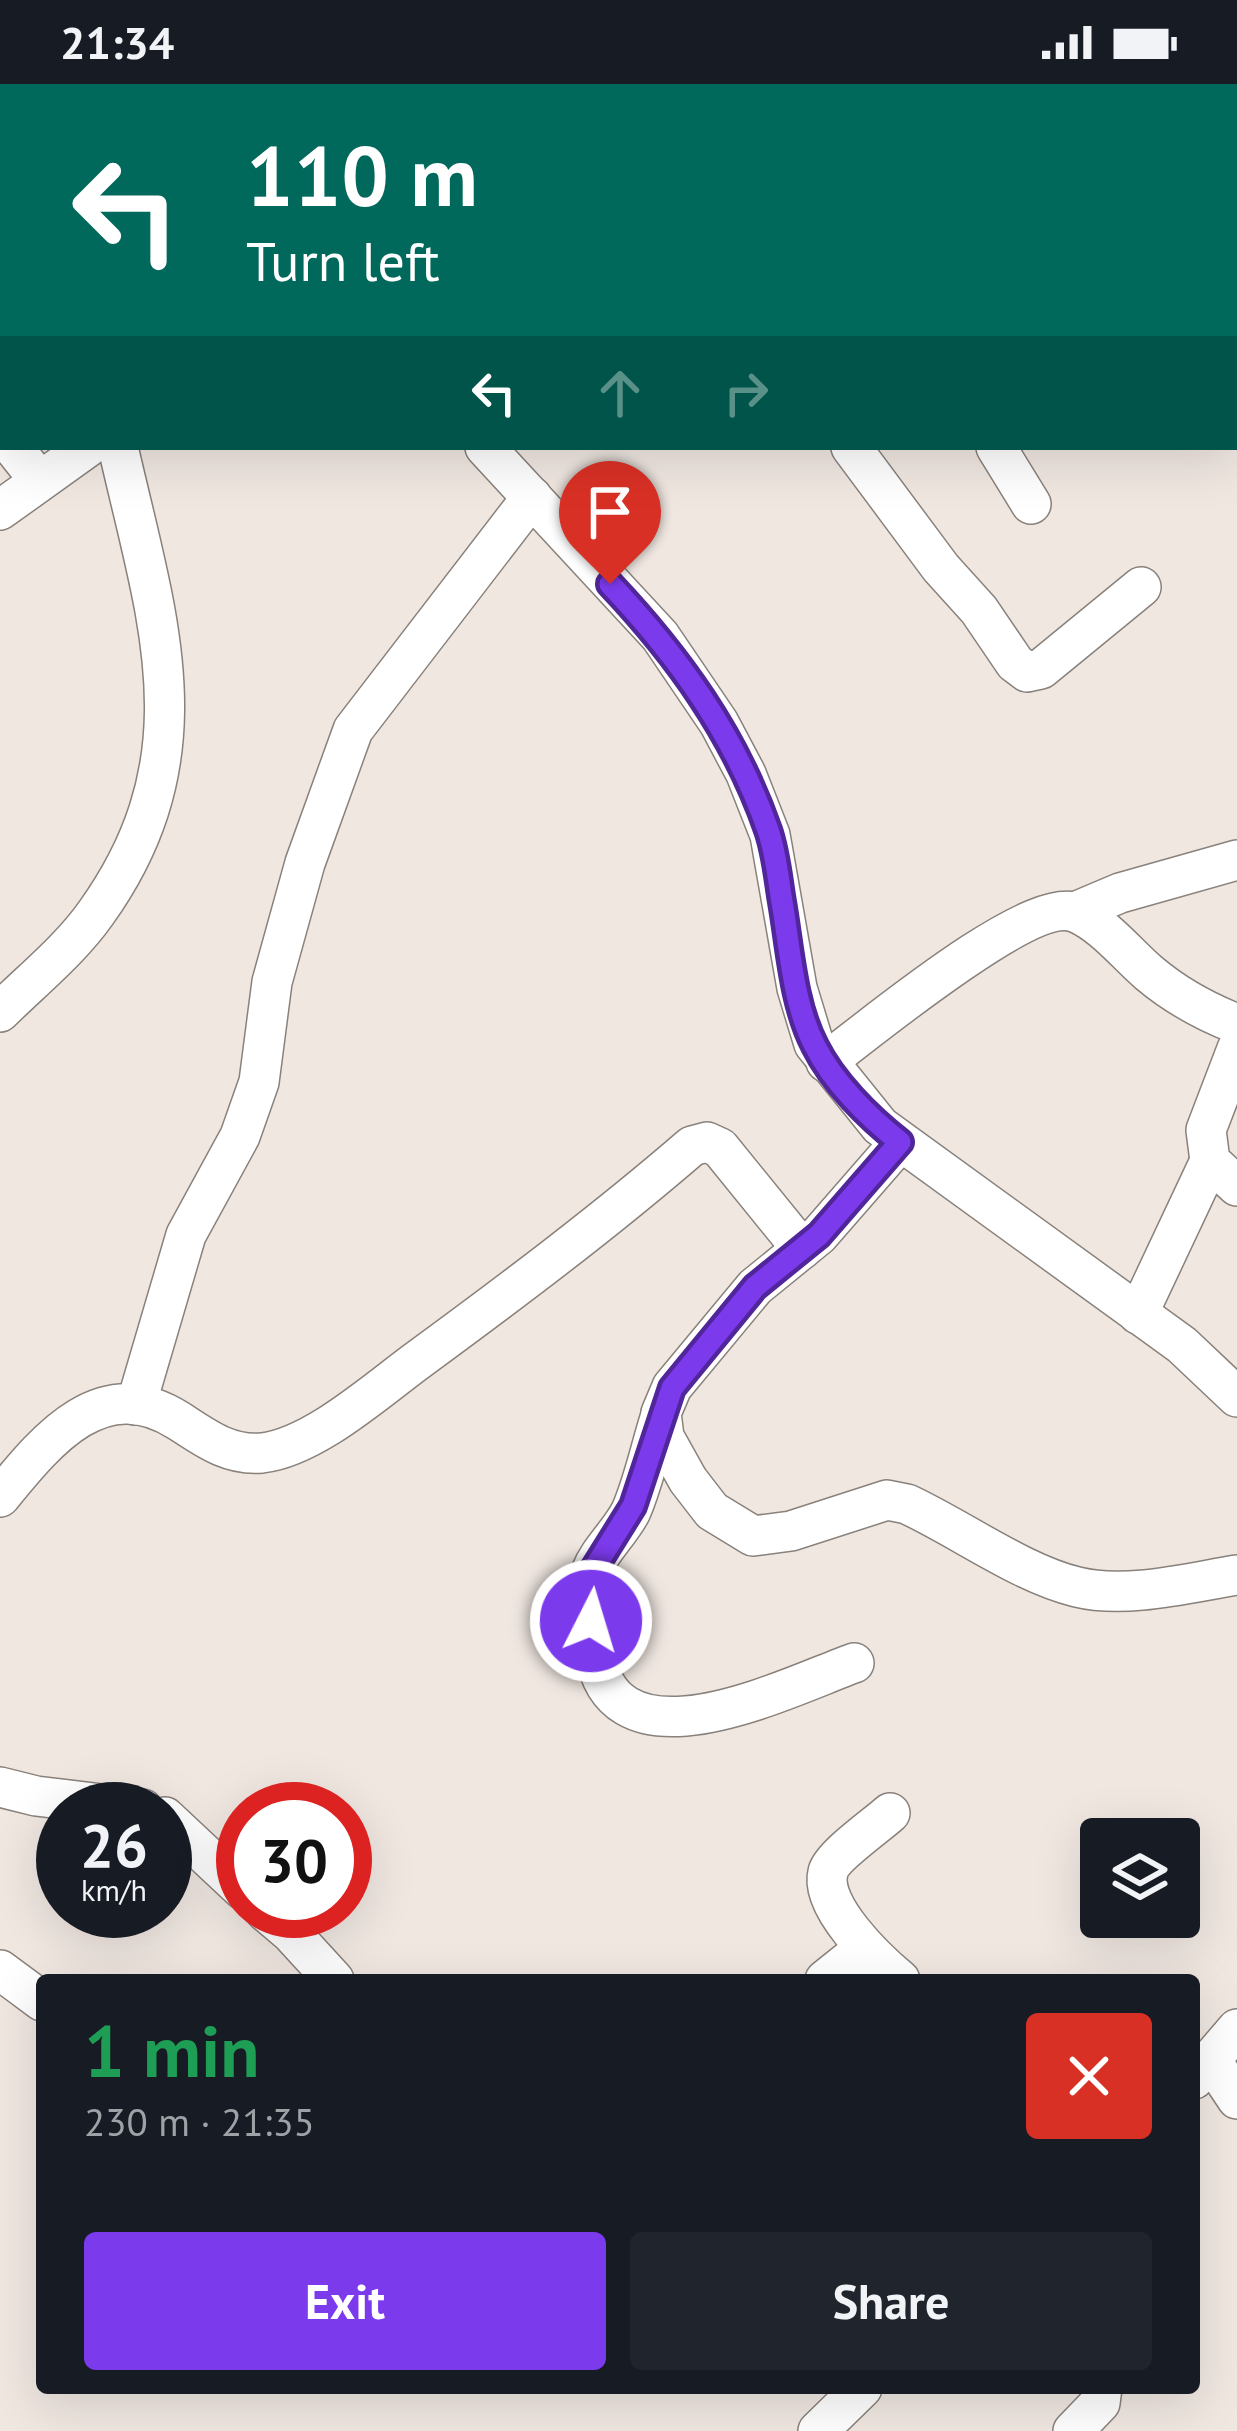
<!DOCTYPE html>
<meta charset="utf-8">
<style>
body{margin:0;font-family:"PT Sans",sans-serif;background:#20242c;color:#f1f3f6;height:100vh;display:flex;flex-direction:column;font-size:45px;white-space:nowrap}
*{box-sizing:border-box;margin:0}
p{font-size:39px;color:#9ea1a6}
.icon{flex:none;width:66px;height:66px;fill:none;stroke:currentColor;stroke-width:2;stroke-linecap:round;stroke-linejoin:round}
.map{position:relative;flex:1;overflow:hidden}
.sheet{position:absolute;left:36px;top:1890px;width:1164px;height:420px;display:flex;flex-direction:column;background:#171b24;border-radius:12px;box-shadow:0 12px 48px #0002}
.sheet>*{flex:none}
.guide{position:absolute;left:0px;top:0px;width:1239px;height:366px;box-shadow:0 12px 48px #0002;background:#00695c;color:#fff;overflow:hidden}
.buttons{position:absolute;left:1080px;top:1734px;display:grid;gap:24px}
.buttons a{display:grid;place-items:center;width:120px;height:120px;border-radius:12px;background:#171b24;box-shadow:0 12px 48px #0002;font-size:60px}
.speed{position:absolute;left:36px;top:1698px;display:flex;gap:24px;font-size:60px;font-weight:700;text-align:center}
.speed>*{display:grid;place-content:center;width:156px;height:156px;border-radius:50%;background:#171b24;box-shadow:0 12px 48px #0002;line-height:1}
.speed small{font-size:30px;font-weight:400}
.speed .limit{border:18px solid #d22;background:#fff;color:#111}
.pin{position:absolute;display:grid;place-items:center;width:102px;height:102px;color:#fff;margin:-123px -51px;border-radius:50% 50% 50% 0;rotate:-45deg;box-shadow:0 0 12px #0007}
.pin .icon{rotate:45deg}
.me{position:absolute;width:132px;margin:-66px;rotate:5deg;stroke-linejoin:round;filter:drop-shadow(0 0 9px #0008)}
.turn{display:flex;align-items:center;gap:42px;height:252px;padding:0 48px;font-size:54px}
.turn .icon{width:156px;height:156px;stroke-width:2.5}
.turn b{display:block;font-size:84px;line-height:102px}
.lanes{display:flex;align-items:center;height:114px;padding:0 48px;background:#0003;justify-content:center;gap:60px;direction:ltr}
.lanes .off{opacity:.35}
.round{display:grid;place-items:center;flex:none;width:126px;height:126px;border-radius:12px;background:#20242c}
.head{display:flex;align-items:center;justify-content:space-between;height:204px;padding:0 48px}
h1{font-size:72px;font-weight:700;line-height:90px;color:#1e9e55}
.cta{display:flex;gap:24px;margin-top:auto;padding:24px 48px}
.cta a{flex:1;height:138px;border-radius:12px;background:#7c3aed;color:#fff;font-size:48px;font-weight:700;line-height:138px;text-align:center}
.cta a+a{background:#20242c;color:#f1f3f6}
.status{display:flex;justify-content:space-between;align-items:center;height:84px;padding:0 60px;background:#171b24;direction:ltr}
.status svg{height:33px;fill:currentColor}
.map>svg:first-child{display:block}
</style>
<div class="status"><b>21:34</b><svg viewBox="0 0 49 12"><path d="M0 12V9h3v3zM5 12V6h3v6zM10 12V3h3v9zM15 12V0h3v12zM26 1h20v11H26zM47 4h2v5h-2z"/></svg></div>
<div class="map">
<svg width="1237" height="2347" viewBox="0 0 1237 2347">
<rect width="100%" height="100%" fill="#f0e7e1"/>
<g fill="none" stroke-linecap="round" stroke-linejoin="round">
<g stroke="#89817b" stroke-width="42">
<g id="minor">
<path d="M422,0L423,3"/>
<path d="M239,3L241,0"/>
<path d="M1024,3L1028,0"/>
<path d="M1236,64L1237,63"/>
<path d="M13,363L39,396"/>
<path d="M485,363L660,552L719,639L746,690L770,751L797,904L814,960L880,1042L1182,1261L1237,1313"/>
<path d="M851,363L941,484L979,526L1015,579L1027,588L1041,585L1141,503"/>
<path d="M996,363L1031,420"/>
<path d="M0,426L88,363"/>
<path d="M1075,828L1120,809L1237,776"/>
<path d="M0,928C31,897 70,866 96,829C209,671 157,535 118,363"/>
<path d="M1237,965L1206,1046L1210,1077L1237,1102"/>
<path d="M826,978C868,947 1031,810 1077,829C1104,841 1127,870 1149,889C1175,911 1206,928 1237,940"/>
<path d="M900,1058L819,1151L755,1203L672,1303L661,1329L664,1353L688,1396L712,1427L753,1452L791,1447L887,1416L907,1420C961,1445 1020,1489 1077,1503C1126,1515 1188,1499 1237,1491"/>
<path d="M1138,1230L1210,1077"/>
<path d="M136,1321L186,1151L240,1052L259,998L272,898L305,779L353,646L532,413"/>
<path d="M661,1331C651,1362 644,1397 631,1427C620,1449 600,1465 591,1488C582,1511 591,1545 595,1569C614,1692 787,1603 854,1579"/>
<path d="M0,1413C46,1357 101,1287 179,1337C205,1354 229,1372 262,1369C314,1363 377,1306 418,1276C512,1207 604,1138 692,1062L707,1058L720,1064L802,1165"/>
<path d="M0,1703L36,1712L143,1725"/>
<path d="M890,1729C877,1741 832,1772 828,1788C819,1822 876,1876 900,1896"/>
<path d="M165,1733L243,1806"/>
<path d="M265,1827L291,1849L334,1896"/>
<path d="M0,1886L42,1917"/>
<path d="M825,1896L865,1864"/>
<path d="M1211,1976L1237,2015"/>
<path d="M1194,1995L1237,1945"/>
<path d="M818,2347L862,2304"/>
<path d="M1073,2347L1100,2319L1102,2304"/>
</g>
</g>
<use href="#minor" stroke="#fff" stroke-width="39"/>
</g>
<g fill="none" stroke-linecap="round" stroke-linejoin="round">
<g stroke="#51269a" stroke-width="30">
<path id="route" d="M591,1537L590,1491L633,1422L672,1304L755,1203L819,1151L900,1058C868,1033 833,998 815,962C793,920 790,864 782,818C778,794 776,769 768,746C735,651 678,572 610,500"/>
</g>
<use href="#route" stroke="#7c3aed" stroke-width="21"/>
</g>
</svg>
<div class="buttons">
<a><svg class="icon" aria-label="layers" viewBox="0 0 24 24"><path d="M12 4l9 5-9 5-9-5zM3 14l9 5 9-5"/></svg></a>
</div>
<div class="speed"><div>26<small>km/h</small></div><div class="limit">30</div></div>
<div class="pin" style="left:610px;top:500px;background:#d93025"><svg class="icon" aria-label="arrive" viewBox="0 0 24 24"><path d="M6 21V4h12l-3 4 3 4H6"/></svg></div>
<svg class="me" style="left:591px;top:1537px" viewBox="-20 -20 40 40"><circle r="17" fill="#7c3aed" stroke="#fff" stroke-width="3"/><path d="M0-11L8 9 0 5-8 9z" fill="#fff"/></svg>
<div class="guide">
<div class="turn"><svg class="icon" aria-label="left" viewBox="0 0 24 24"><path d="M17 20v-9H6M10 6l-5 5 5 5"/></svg><div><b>110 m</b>Turn left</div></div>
<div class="lanes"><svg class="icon" aria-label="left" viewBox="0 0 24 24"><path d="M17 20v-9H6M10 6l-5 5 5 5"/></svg><svg class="icon off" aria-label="ahead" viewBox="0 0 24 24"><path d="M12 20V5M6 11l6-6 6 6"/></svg><svg class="icon off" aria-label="right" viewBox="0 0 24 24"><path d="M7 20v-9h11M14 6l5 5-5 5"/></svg></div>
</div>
<section class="sheet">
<div class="head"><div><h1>1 min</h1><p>230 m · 21:35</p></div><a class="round" style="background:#d93025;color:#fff"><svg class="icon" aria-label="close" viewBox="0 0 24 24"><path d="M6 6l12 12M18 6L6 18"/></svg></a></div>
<div class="cta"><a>Exit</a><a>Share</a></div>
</section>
</div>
